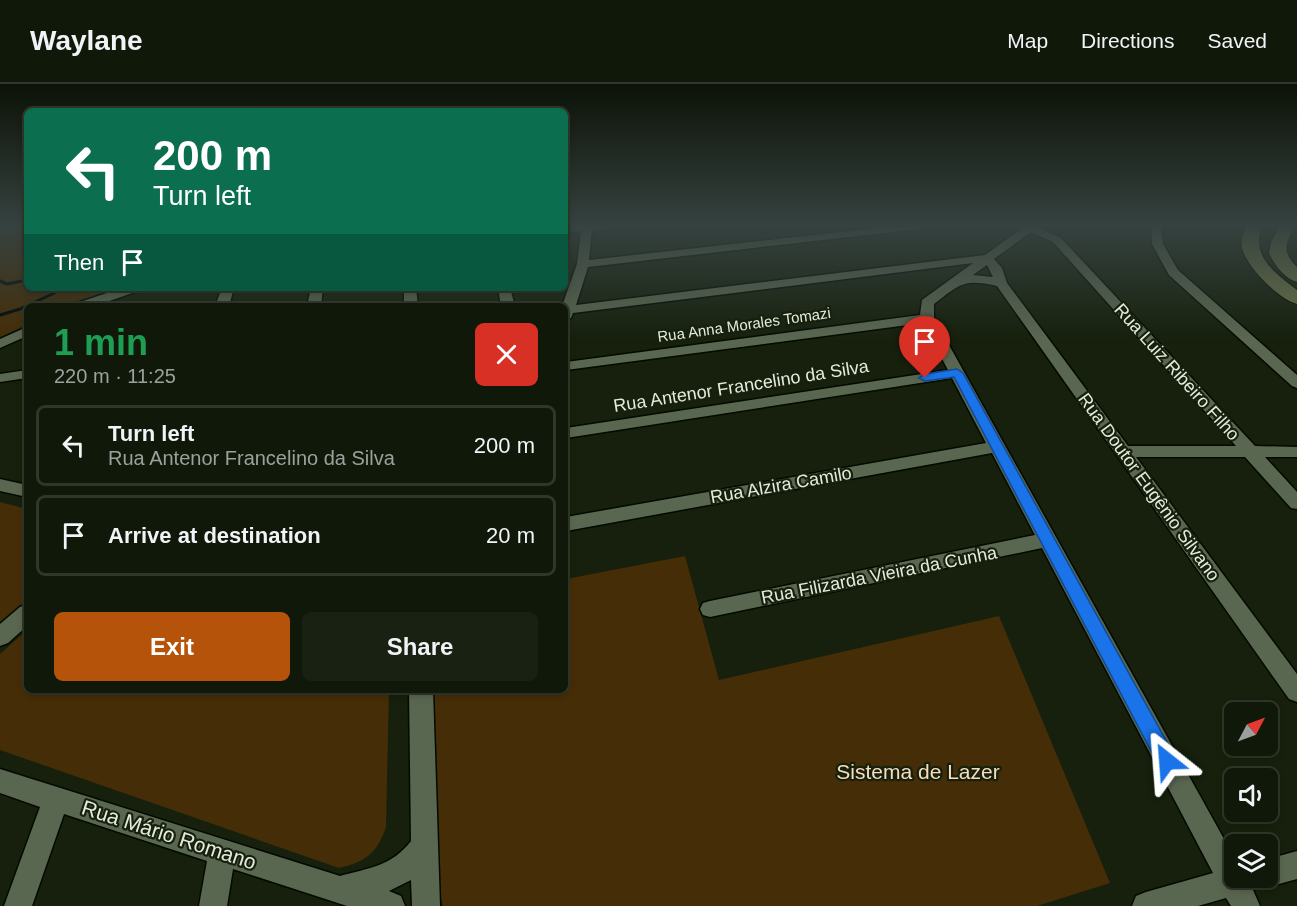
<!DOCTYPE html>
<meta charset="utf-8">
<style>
body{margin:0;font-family:Helvetica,sans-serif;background:#192112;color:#f1f3f6;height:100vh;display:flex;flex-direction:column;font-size:22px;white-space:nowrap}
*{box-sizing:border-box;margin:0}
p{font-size:20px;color:#9ca09c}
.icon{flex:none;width:33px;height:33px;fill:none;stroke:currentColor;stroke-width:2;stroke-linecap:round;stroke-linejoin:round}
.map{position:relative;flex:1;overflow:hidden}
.details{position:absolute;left:24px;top:219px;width:544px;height:390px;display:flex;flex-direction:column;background:#101809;border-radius:9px;box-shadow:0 3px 9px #0003,0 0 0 2px #30372a}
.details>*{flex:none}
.top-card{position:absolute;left:24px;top:24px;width:544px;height:183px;border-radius:9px;box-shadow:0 3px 9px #0003,0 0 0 2px #30372a;background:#0b6e4f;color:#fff;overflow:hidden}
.needle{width:39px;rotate:49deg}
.tools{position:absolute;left:1224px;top:618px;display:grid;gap:12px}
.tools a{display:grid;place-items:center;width:54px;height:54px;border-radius:9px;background:#101809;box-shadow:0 3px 9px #0003,0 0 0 2px #30372a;font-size:30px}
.pin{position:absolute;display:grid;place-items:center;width:51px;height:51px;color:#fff;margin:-62px -26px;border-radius:50% 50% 50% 0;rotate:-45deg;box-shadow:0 0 6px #0007}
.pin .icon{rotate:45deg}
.me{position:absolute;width:66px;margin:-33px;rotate:332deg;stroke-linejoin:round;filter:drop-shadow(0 0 4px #0008)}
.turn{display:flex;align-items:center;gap:21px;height:126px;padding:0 30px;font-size:27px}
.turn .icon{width:78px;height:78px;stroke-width:2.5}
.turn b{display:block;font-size:42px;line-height:51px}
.then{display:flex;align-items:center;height:57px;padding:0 30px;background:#0003;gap:12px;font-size:22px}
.round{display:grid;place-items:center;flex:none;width:63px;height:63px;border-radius:9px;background:#192112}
.summary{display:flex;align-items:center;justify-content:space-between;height:102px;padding:0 30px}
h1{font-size:36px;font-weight:700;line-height:45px;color:#1e9e55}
.primary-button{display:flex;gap:12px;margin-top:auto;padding:12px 30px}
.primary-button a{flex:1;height:69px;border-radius:9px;background:#b45309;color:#fff;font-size:24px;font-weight:700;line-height:69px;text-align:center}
.primary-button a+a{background:#192112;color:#f1f3f6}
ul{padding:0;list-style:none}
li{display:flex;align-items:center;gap:18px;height:81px;margin:0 12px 9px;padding:0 18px;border:3px solid #30372a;border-radius:9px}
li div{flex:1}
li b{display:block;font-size:22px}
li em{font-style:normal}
header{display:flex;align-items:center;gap:36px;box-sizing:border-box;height:84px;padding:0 30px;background:#101809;border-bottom:2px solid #30372a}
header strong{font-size:28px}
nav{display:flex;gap:33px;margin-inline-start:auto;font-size:21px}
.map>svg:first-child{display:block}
</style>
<header>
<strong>Waylane</strong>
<nav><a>Map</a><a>Directions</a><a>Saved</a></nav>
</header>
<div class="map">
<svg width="1297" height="822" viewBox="0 0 1297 822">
<rect width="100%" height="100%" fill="#16200c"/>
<g fill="#452d07">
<path d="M0,141H27V204H121L70,222H27V240L0,254Z"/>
<path d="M0,418L27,425V517L0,540Z"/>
<path d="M685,472L719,596L999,532L1110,799L1037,822H443L439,806L431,606H566V495Z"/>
<path d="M27,546V606H389L386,743C377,769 366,778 339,784L0,666V570Z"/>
</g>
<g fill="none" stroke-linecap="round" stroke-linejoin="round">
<g stroke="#000807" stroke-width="3">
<path d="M0,197L7,200L27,196"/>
<path d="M0,231L20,225L65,204"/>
</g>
<g stroke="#030a00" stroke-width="3">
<g id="street">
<path d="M578,141H612L607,144L592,146L589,176L902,141H932L927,144L588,183L576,221L985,171L1022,144L1020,141H1038L1037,143L1061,154L1255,362L1297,363V373H1265L1297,408V425L1291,424L1245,373H1136L1297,590V618L1289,615L997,202C963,194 959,201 934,220V234L1234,773V794H1268V775L1297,767V795L1268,803L1260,799L1258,804L1253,806L1260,822H1231L1226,814L1198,822H1132L1136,812L1146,808L1213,789L1042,464L710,533L703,531L700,525L703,519L710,517L1035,451L992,369L566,447V433L986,359L952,294L566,354V344L948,286L923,239L566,286V278L920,231L922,216L973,179L573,229L571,234L566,235V222H562L577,180L581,147L566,148V142ZM1031,148L1053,158L1236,362H1128L1007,199L1002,184L994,175ZM987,181L993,193L973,191Z"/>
<path d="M1151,141H1161L1163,160L1178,186L1297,291V304L1292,302L1169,191L1152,160Z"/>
<path d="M1289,141H1297V144L1290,143Z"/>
<path d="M122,204H140L138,207L95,222H75L77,219Z"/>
<path d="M222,204H234L229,222H215Z"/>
<path d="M311,204H323L321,222H307Z"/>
<path d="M404,204H416L418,222H404Z"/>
<path d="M498,204H510L515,222H501Z"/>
<path d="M27,243V252L0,264V255Z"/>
<path d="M27,286V294L0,298V290Z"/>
<path d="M0,395L27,401V413L0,407Z"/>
<path d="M27,520V542L8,559L0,562V540L20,523Z"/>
<path d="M409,606H433L440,822H412L411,796L389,807L401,812L405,822H347L233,785L227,822H199L207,777L64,730L32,822H4L40,723L0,709V685L340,792C369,784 392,782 411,757Z"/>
</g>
</g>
<g stroke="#030a00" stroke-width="2">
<g id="secondary">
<path d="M1247,141H1263C1249,171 1275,189 1297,206V220C1279,216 1246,182 1242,164C1240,155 1244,148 1247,141Z"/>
<path d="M1280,141H1295C1286,160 1281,167 1297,183V198C1285,195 1274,181 1269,169L1271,158Z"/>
</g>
</g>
<use href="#street" fill="#5a6750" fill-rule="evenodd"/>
<use href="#secondary" fill="#6c7248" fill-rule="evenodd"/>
</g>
<linearGradient id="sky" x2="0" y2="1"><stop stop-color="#0c1207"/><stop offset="0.55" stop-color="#364240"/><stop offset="1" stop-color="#364240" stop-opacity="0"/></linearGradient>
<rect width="1297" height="256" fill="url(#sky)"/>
<path fill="#1a73e8" stroke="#114b97" stroke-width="1.5" d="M957,285L963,289L1174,671L1177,677L1174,684L1167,686L1160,684L954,293L925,297L919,294L925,290Z"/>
<g text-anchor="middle" stroke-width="4.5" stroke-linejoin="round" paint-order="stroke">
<g font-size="15" fill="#e4ebde" stroke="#16200c">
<text transform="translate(744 241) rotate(-8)" y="5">Rua Anna Morales Tomazi</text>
</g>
<g font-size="18" fill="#e4ebde" stroke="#16200c">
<text transform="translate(1177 288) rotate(48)" y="6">Rua Luiz Ribeiro Filho</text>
<text transform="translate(741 302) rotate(-9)" y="6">Rua Antenor Francelino da Silva</text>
<text transform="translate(781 401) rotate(-10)" y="6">Rua Alzira Camilo</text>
<text transform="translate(1149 403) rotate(54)" y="6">Rua Doutor Eugênio Silvano</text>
<text transform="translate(879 491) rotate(-11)" y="6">Rua Filizarda Vieira da Cunha</text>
</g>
<g font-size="21" fill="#f7ddbe" stroke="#16200c">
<text x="918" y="695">Sistema de Lazer</text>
</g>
<g font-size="21" fill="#e4ebde" stroke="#16200c">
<text transform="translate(169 751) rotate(18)" y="7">Rua Mário Romano</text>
</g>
</g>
</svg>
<div class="tools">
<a><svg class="needle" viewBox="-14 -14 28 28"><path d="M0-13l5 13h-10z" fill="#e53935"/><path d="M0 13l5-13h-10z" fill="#9ca09c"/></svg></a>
<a><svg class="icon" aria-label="sound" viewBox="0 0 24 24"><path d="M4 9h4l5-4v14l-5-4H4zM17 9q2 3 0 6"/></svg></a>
<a><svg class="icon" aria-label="layers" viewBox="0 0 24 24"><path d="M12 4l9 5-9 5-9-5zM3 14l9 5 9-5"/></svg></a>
</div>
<div class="pin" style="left:925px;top:294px;background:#d93025"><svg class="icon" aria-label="arrive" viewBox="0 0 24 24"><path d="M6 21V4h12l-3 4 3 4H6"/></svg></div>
<svg class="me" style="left:1167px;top:677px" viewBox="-20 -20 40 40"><path d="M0-17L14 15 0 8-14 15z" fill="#1a73e8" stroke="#fff" stroke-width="4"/></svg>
<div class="top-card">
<div class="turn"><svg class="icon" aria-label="left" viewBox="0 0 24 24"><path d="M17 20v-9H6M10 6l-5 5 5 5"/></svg><div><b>200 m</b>Turn left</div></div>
<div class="then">Then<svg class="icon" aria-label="arrive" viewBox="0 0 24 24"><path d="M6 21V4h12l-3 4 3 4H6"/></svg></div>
</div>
<section class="details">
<div class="summary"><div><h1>1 min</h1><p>220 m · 11:25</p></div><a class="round" style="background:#d93025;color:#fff"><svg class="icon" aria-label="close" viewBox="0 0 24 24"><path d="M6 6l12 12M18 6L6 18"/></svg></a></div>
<ul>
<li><svg class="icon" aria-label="left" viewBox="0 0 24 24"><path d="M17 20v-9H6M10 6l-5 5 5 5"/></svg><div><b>Turn left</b><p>Rua Antenor Francelino da Silva</p></div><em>200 m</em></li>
<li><svg class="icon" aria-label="arrive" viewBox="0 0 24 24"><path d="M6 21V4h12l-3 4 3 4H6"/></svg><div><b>Arrive at destination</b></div><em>20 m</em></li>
</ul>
<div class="primary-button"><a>Exit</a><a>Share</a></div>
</section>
</div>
